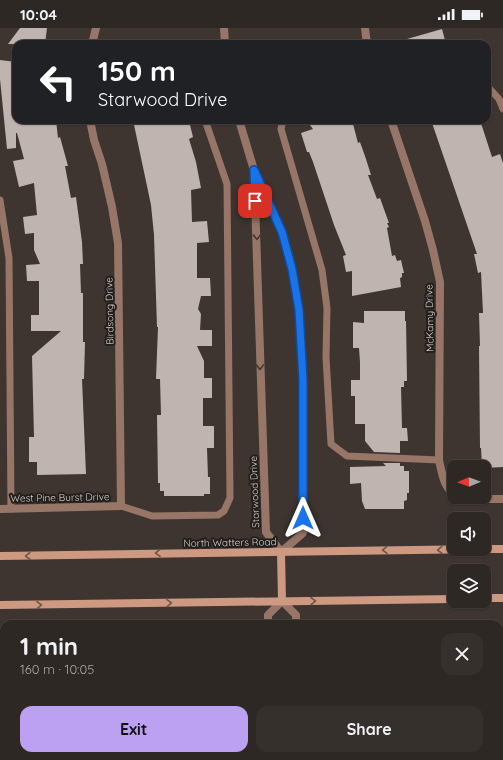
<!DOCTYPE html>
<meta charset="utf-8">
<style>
body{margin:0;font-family:Quicksand,sans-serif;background:#36302d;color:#f1f3f6;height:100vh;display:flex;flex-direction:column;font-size:15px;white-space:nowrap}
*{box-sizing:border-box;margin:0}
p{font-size:13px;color:#a7a6a7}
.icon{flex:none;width:22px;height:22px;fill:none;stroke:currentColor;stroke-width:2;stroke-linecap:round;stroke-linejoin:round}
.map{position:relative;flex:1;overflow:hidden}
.details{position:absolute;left:0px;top:592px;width:503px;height:140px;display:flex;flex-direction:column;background:#2e2825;border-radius:12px 12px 0 0;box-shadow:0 1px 3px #0004,0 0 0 1px #494442}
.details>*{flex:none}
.guide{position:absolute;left:12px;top:12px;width:479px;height:84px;border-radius:12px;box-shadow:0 1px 3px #0004,0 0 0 1px #494442;background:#202124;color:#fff;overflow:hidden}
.needle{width:26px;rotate:269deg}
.fabs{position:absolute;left:447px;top:432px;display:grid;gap:8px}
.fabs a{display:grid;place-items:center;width:44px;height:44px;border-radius:8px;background:#2e2825;box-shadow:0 1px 3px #0004,0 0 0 1px #494442;font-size:20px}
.pin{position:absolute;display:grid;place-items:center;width:34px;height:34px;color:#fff;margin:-17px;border-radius:8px;box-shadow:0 2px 6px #0006}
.me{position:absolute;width:44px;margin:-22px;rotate:0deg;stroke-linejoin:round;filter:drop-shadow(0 0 3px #0008)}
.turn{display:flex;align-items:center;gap:14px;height:84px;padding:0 20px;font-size:18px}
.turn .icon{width:52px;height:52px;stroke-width:2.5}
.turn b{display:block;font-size:28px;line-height:34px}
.round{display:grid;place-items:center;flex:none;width:42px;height:42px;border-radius:12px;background:#36302d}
.headline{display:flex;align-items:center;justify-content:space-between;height:68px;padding:0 20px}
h1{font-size:24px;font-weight:700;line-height:30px}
.primary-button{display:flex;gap:8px;margin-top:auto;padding:8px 20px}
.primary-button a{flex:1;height:46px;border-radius:12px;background:#bca0f2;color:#111;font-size:16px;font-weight:700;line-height:46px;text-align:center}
.primary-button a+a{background:#36302d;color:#f1f3f6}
.status{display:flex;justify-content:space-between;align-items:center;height:28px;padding:0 20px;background:#2e2825;direction:ltr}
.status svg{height:11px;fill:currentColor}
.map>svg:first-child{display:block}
</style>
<div class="status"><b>10:04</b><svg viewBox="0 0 49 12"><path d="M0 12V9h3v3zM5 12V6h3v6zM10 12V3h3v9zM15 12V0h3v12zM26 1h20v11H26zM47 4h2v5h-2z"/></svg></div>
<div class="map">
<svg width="503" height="732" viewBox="0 0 503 732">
<rect width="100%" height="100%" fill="#3e3531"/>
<g fill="#bfb4af">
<path d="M20,0H47L45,16H8Z"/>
<path d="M442,1L446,16H401L400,13Z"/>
<path d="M0,32L16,34V92H56L58,110L60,109L68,138H65L71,170L76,169L82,214L83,236H80L81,265H83V314H85L84,351H82L86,446L37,447V434H29V409H34L32,328L61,303H31V287H39V253H27L26,237L40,236L34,222V205L25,206L23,189L37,187L34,155L19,159L13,133L24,131L17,105H16V120L7,121L0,51Z"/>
<path d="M133,92H175L176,97L189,93L193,109L189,111L196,134L201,160L191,162L192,194L207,193L209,214L197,215V250H210L211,268H201L198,281L201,286L200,302H212V318H197L204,333V350H212V370H203V398H214V420H207L208,449H210V466H204V468H164V463H160V455H158L157,387H161L160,351H156L158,299H157L154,207L151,177Z"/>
<path d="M306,92H352L358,115L360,114L366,131L371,147H368L377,171L380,170L389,195H387L389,199L387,200L392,228L395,227L397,233L401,232L404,245H402V249L400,250L401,259L352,268V243L346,244L343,228L346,227L334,197L313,134L309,124H307L301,105L313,101Z"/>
<path d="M431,92H480L492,129L500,126L503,135V439L484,440V438H482L481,420H480L479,318H480L479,285H483L481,244L478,245L474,226H477Z"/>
<path d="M364,283H405V293H406L407,353H404V359H401L402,400H407L408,413H400V425L374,424L365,413V396H355V368H351V352H360V334L359,320H353V294L364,295Z"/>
<path d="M383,435H400V438H404V443H409V465H407V472L404,473V481H365L362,473L361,455L350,456V439L386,438Z"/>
</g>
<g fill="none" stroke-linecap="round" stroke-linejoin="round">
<g stroke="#977667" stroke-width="7">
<path d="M487,58L499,71L503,81"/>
<path d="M283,92L281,101L322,242L327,280L326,329L331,416L347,428L439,432"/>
<path d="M0,172L9,230L11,481"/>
<path d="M121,478L152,488L218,487L224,483L230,470L227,156L205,92"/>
</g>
<g stroke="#977667" stroke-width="8">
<path d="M224,0L225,16"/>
<path d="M365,0L367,16"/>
<path d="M92,16L96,0"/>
<path d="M239,92L254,142L282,204L292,241L299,282L303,352V505L281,524L266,504L254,142"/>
<path d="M391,92L425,193L433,222L440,254L439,432C442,445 443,457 454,467"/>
<path d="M458,469L464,471H503"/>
<path d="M0,481L121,478L118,215L112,179L102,136L94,112L90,92"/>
<path d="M268,596V587L282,573L296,587V596"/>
<path d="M0,726H4"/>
<path d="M33,728L39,732"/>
<path d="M291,728L292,732"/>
</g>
<g stroke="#cd9980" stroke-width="8">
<path d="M484,521H503"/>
<path d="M281,524L282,573"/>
<path d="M0,528L484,521"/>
<path d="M484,570H503"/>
<path d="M0,577L454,571"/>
</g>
</g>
<defs><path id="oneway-chevron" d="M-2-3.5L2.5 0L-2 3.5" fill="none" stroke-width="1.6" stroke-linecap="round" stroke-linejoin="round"/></defs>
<g stroke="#453832">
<use href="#oneway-chevron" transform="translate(257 209) rotate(88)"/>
<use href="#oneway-chevron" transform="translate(260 339) rotate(88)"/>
</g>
<g stroke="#6f5549">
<use href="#oneway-chevron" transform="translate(385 522) rotate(179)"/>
<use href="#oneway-chevron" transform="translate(440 522) rotate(179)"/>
<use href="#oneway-chevron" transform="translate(158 525) rotate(179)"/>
<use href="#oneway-chevron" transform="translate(28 528) rotate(179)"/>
<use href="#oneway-chevron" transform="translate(313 573) rotate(-1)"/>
<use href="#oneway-chevron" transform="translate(169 575) rotate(-1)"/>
<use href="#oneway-chevron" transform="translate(39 577) rotate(-1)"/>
</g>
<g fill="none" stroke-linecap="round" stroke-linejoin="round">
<g stroke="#114b97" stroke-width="10">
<path id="route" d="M255,173L254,142L282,204L292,241L299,282L303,352V490"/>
</g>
<use href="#route" stroke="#1a73e8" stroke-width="7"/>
</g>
<g text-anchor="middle" stroke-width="4" stroke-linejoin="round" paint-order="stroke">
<g font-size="10" fill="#d9d3d1" stroke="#221e1c">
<text transform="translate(109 283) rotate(-91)" y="4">Birdsong Drive</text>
<text transform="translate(429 290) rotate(-91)" y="4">McKamy Drive</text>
<text transform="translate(254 464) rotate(-92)" y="4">Starwood Drive</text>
<text transform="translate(60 469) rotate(-1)" y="4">West Pine Burst Drive</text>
<text transform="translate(230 514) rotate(-1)" y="4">North Watters Road</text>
</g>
</g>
</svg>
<div class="fabs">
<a><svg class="needle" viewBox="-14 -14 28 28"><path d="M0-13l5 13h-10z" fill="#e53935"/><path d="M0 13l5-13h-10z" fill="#a7a6a7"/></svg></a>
<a><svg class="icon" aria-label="sound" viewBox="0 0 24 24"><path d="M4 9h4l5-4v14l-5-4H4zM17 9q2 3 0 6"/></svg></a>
<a><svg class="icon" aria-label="layers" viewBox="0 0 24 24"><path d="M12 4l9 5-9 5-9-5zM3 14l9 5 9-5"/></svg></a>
</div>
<div class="pin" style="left:255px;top:173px;background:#d93025"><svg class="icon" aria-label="arrive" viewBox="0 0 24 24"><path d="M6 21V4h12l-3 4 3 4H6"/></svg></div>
<svg class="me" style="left:303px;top:490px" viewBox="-20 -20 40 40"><path d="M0-17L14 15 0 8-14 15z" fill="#1a73e8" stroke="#fff" stroke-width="4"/></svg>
<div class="guide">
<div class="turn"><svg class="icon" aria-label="left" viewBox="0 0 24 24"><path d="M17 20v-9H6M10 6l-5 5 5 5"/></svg><div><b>150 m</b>Starwood Drive</div></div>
</div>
<section class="details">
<div class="headline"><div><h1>1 min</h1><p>160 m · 10:05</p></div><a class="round"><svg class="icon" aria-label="close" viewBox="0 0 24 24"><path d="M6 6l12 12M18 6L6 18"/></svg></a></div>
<div class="primary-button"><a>Exit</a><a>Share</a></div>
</section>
</div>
